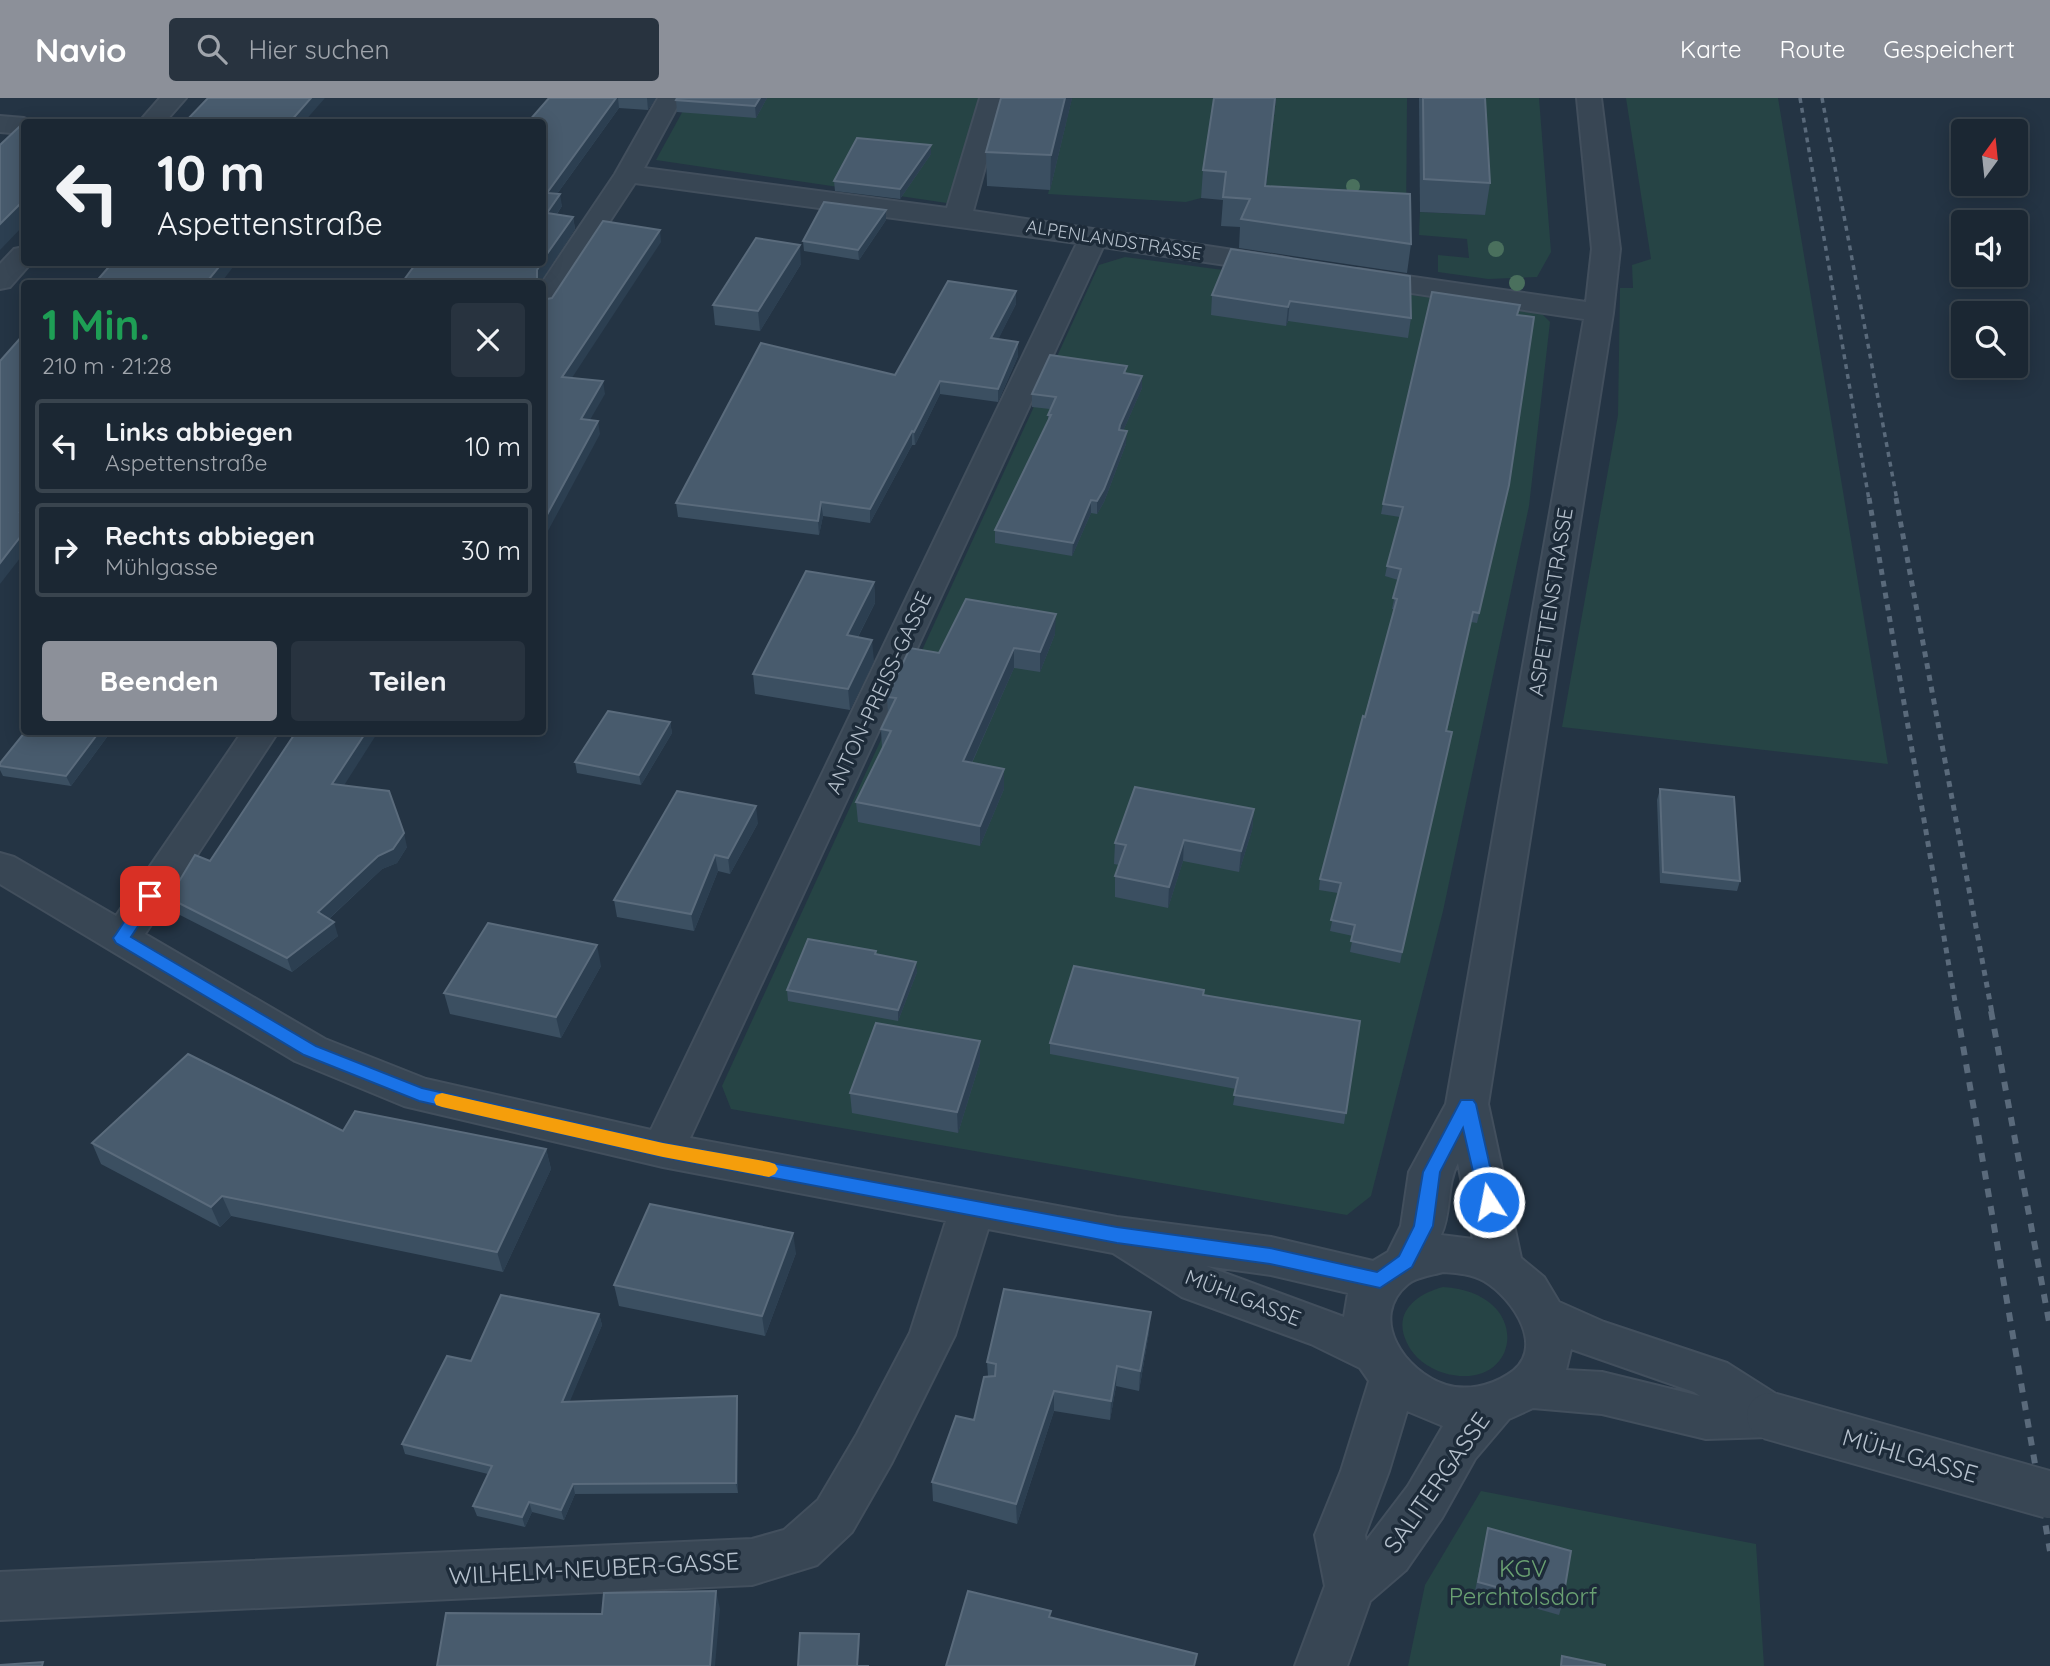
<!DOCTYPE html>
<html lang="de">
<meta charset="utf-8">
<style>
body{margin:0;font-family:Quicksand,sans-serif;background:#28333f;color:#f1f3f6;height:100vh;display:flex;flex-direction:column;font-size:26px;white-space:nowrap}
*{box-sizing:border-box;margin:0}
p{font-size:23px;color:#a0a5ac}
.icon{flex:none;width:38px;height:38px;fill:none;stroke:currentColor;stroke-width:2;stroke-linecap:round;stroke-linejoin:round}
.map{position:relative;flex:1;overflow:hidden}
.sheet{position:absolute;left:21px;top:182px;width:525px;height:455px;display:flex;flex-direction:column;background:#1b2733;border-radius:7px;box-shadow:0 4px 18px #0003,0 0 0 2px #39444e}
.sheet>*{flex:none}
.guide{position:absolute;left:21px;top:21px;width:525px;height:147px;border-radius:7px;box-shadow:0 4px 18px #0003,0 0 0 2px #39444e;background:#1b2733;color:#f1f3f6;overflow:hidden}
.needle{width:46px;rotate:15deg}
.fabs{position:absolute;left:1951px;top:21px;display:grid;gap:14px}
.fabs a{display:grid;place-items:center;width:77px;height:77px;border-radius:7px;background:#1b2733;box-shadow:0 4px 18px #0003,0 0 0 2px #39444e;font-size:35px}
.pin{position:absolute;display:grid;place-items:center;width:60px;height:60px;color:#fff;margin:-30px;border-radius:14px;box-shadow:0 4px 10px #0006}
.me{position:absolute;width:77px;margin:-38px;rotate:349deg;stroke-linejoin:round;filter:drop-shadow(0 0 5px #0008)}
.turn{display:flex;align-items:center;gap:24px;height:147px;padding:0 21px;font-size:32px}
.turn .icon{width:91px;height:91px;stroke-width:2.5}
.turn b{display:block;font-size:49px;line-height:60px}
.round{display:grid;place-items:center;flex:none;width:74px;height:74px;border-radius:7px;background:#28333f}
.head{display:flex;align-items:center;justify-content:space-between;height:119px;padding:0 21px}
h1{font-size:42px;font-weight:700;line-height:52px;color:#1e9e55}
.action{display:flex;gap:14px;margin-top:auto;padding:14px 21px}
.action a{flex:1;height:80px;border-radius:7px;background:#8c9099;color:#fff;font-size:28px;font-weight:700;line-height:80px;text-align:center}
.action a+a{background:#28333f;color:#f1f3f6}
ul{padding:0;list-style:none}
li{display:flex;align-items:center;gap:21px;height:94px;margin:0 14px 10px;padding:0 7px;border:4px solid #39444e;border-radius:7px}
li div{flex:1}
li b{display:block;font-size:26px}
li em{font-style:normal}
header{display:flex;align-items:center;gap:42px;box-sizing:border-box;height:98px;padding:0 35px;background:#8c9099;color:#fff}
header strong{font-size:33px}
nav{display:flex;gap:38px;margin-inline-start:auto;font-size:24px}
.search{width:490px;height:63px;background:#28333f;display:flex;align-items:center;gap:18px;box-sizing:border-box;padding:0 24px;border-radius:7px;color:#a0a5ac;font-size:26px}
.map>svg:first-child{display:block}
</style>
<header>
<strong>Navio</strong>
<div class="search"><svg class="icon" aria-label="search" viewBox="0 0 24 24"><circle cx="10" cy="10" r="6"/><path d="M15 15l6 6"/></svg>Hier suchen</div>
<nav><a>Karte</a><a>Route</a><a>Gespeichert</a></nav>
</header>
<div class="map">
<svg width="2050" height="1568" viewBox="0 0 2050 1568">
<rect width="100%" height="100%" fill="#243444"/>
<g fill="#264445">
<path d="M690,0H979L947,105L656,62Z"/>
<path d="M1072,0H1217L1201,100L1186,104L1048,96Z"/>
<path d="M1276,0H1407L1406,125L1264,104Z"/>
<path d="M1479,0H1539L1551,154L1537,179L1488,181L1438,174V157L1469,160L1467,141L1419,137L1420,114L1485,117Z"/>
<path d="M1626,0H1778L1888,666L1562,629L1618,317L1620,190H1633L1632,167L1651,161Z"/>
<path d="M1125,159L1540,214L1550,224L1529,408L1443,813L1371,1098L1347,1117L731,1011L722,988L1099,167Z"/>
<path d="M1443,1189C1537,1195 1520,1297 1444,1275C1428,1270 1414,1260 1407,1245C1392,1215 1416,1196 1443,1189Z"/>
<path d="M1481,1393L1756,1446L1764,1568H1408L1425,1487Z"/>
</g>
<g fill="none" stroke-linecap="round" stroke-linejoin="round">
<g stroke="#424f5d" stroke-width="4">
<g id="minor">
<path d="M160,0H186L165,24H139Z"/>
<path d="M658,0H682L644,70L947,110L980,0H1004L973,113L1281,159L1291,161L1295,167L1291,173L1281,175L1103,149L690,1040L1117,1119L1271,1139L1373,1163L1388,1154L1401,1128L1409,1074L1446,1006L1584,221L1358,187L1348,185L1344,179L1348,173L1358,171L1586,204L1592,151L1577,0H1601L1620,151L1613,215L1488,1006L1521,1160L1544,1179L1559,1204L1604,1224L1727,1265L1787,1303L1794,1318L1787,1333L1770,1339L1706,1341L1602,1316L1533,1310L1509,1321L1475,1361L1442,1420L1406,1472L1370,1503L1347,1568H1295L1325,1488L1315,1437L1341,1373L1369,1283L1360,1270L1311,1246L1182,1199L1113,1155L988,1131L955,1237L891,1366L852,1434L817,1467L752,1487L0,1522V1474L752,1441L784,1432L818,1402L857,1336L910,1235L946,1123L663,1069L404,1008L295,963L0,786V755L14,759L116,818L242,634H278L145,836L325,941L426,981L651,1032L1077,145L635,85L552,211L542,213L541,186L615,76ZM1458,1065L1473,1141L1441,1137C1452,1114 1446,1087 1458,1065ZM1206,1168L1271,1177L1348,1195L1344,1219ZM1443,1174C1457,1175 1472,1176 1484,1183C1513,1200 1549,1253 1507,1277C1490,1288 1466,1293 1446,1287C1405,1274 1367,1220 1408,1186C1416,1179 1433,1177 1443,1174ZM1571,1251L1694,1294L1700,1298L1602,1274L1566,1272ZM1407,1313L1443,1328L1408,1388L1366,1443L1365,1437L1389,1373Z"/>
<path d="M0,18L24,20L34,24H24V36L0,34Z"/>
<path d="M24,149V164H32L10,189L0,191V166L14,151Z"/>
</g>
</g>
<use href="#minor" fill="#384654" fill-rule="evenodd"/>
<g stroke="#5a6a7b" stroke-width="3.5" stroke-dasharray="5 5" stroke-linecap="butt">
<path d="M1800,0L1869,402"/>
<path d="M1822,0L1897,402"/>
</g>
<g stroke="#5a6a7b" stroke-width="5" stroke-dasharray="6 6" stroke-linecap="butt">
<path d="M1869,400L1957,915"/>
<path d="M1896,400L1992,915"/>
</g>
<g stroke="#5a6a7b" stroke-width="6" stroke-dasharray="9 9" stroke-linecap="butt">
<path d="M1957,913L2050,1453"/>
<path d="M1991,913L2050,1229"/>
</g>
<g stroke="#424f5d" stroke-width="50" stroke-linecap="butt">
<path id="minor-bridge" d="M1770,1318L2050,1397"/>
</g>
<use href="#minor-bridge" stroke="#384654" stroke-width="46"/>
</g>
<g fill="#4a705d">
<circle cx="1353" cy="88" r="7"/>
<circle cx="1496" cy="151" r="8"/>
<circle cx="1517" cy="185" r="8"/>
</g>
<g fill="#3b4f61">
<path d="M549,0H656L648,12L619,10L557,96L562,108L557,116L573,119L575,131L539,186H401Z"/>
<path d="M677,0H767L756,20L677,14L676,2Z"/>
<path d="M1072,0L1050,92L987,88L986,54Z"/>
<path d="M1214,0H1276L1266,88L1411,146L1407,175L1239,150L1240,129L1221,128L1223,102L1201,100L1203,72Z"/>
<path d="M1419,0H1485L1490,85L1485,117L1420,114Z"/>
<path d="M931,56L900,101L835,93L834,83Z"/>
<path d="M886,112V122L859,162L804,153L803,143Z"/>
<path d="M1231,151L1411,220L1408,240L1288,223L1286,228L1211,217L1212,197Z"/>
<path d="M801,166L760,233L715,227L713,207Z"/>
<path d="M1016,193V206L998,241L1018,258L998,304L940,296L915,347H912L870,425L823,418L819,437L678,419L676,405L895,277Z"/>
<path d="M1518,217L1507,397L1477,525L1471,524L1447,633L1400,865L1350,854L1353,838L1330,833L1338,795L1319,792L1320,781L1394,511H1392L1398,482L1385,478L1387,468L1400,419L1381,416L1383,406Z"/>
<path d="M1127,275L1142,278V290L1123,333L1126,346L1104,404L1097,416L1091,415L1072,458L995,445V432L1048,323V317L1050,311L1032,309V296Z"/>
<path d="M874,484L875,505L858,539L874,563L850,612L755,596L753,576Z"/>
<path d="M1055,536L1040,574L1014,570L972,665L1004,671V691L980,748L858,724L856,704L882,651L881,631L888,617L887,599L939,555Z"/>
<path d="M670,624L672,635L641,687L577,675L575,664Z"/>
<path d="M25,634H105L107,639L71,688L3,678L0,672V665Z"/>
<path d="M343,688L407,749L397,765L382,771L329,821L338,838L292,874L174,814L169,800Z"/>
<path d="M1660,691L1740,783L1737,793L1660,785L1657,702Z"/>
<path d="M1254,711L1252,732L1239,774L1183,763L1168,810L1115,799V778L1119,767L1114,766L1115,745Z"/>
<path d="M758,725L730,776L718,773L694,833L617,819L614,802Z"/>
<path d="M601,868L561,940L450,916L444,895Z"/>
<path d="M917,874L898,923L788,903L787,892Z"/>
<path d="M1204,898L1360,923L1344,1026L1233,1007L1236,991L1050,956V945Z"/>
<path d="M980,943V964L958,1035L852,1015L850,995Z"/>
<path d="M343,1033L546,1051L551,1071L503,1174L231,1118L220,1129L101,1066L92,1045Z"/>
<path d="M796,1155L765,1238L619,1208L614,1187Z"/>
<path d="M599,1216L602,1227L569,1304L738,1308V1395L575,1396L564,1422L532,1414L525,1429L477,1418L473,1408L488,1376L405,1356L402,1346L471,1263Z"/>
<path d="M1149,1234L1139,1293L1116,1288L1110,1322L1054,1313L1017,1426L933,1403L932,1384L974,1322L988,1278L987,1264Z"/>
<path d="M1488,1430L1562,1507L1559,1517L1475,1493Z"/>
</g>
<g fill="#2c3f51">
<path d="M311,0H325L304,24H290Z"/>
<path d="M616,0H618L619,10L549,107L547,95Z"/>
<path d="M647,0H656L648,12Z"/>
<path d="M760,0H767L756,20L755,8Z"/>
<path d="M1065,0H1072L1050,92L1051,57Z"/>
<path d="M1275,0H1276L1263,116L1265,88Z"/>
<path d="M931,47V56L900,101V91Z"/>
<path d="M560,96L562,108L549,127L547,115Z"/>
<path d="M24,102V127L0,152V126Z"/>
<path d="M886,112V122L859,162L858,152Z"/>
<path d="M573,119L575,131L539,186H537V172Z"/>
<path d="M660,132L661,144L564,292L562,279Z"/>
<path d="M800,147L801,166L760,233L758,213Z"/>
<path d="M223,164H237L220,186H205Z"/>
<path d="M1016,193V206L992,254L991,240Z"/>
<path d="M1290,203L1288,223L1286,228L1288,209Z"/>
<path d="M1018,244V258L998,304V291Z"/>
<path d="M1142,278V290L1120,340L1119,345L1120,327Z"/>
<path d="M603,283L605,296L583,334L581,321Z"/>
<path d="M940,283V296L915,347L914,334Z"/>
<path d="M598,323L600,336L542,444V426Z"/>
<path d="M912,333V347L870,425V411Z"/>
<path d="M1127,333L1126,346L1104,404L1097,416V403Z"/>
<path d="M1091,402V415L1072,458L1073,445Z"/>
<path d="M821,404L823,418L819,437L818,423Z"/>
<path d="M24,434V455L0,486V465Z"/>
<path d="M874,484L875,505L848,558L847,537Z"/>
<path d="M1056,516L1055,536L1040,574V554Z"/>
<path d="M872,542L874,563L850,612L848,591Z"/>
<path d="M1014,550V570L963,684V663Z"/>
<path d="M670,624L672,635L641,687L639,677Z"/>
<path d="M99,634H105L107,639L71,688L66,678Z"/>
<path d="M366,634H378L336,700L332,686Z"/>
<path d="M1004,671V691L980,748V728Z"/>
<path d="M756,708L758,725L730,776L728,760Z"/>
<path d="M1254,711L1252,732L1239,774L1241,753Z"/>
<path d="M404,735L407,749L397,765L382,771L322,827L318,814Z"/>
<path d="M1184,742L1183,763L1168,810L1169,789Z"/>
<path d="M715,757L718,773L694,833L691,816Z"/>
<path d="M334,824L338,838L292,874L287,860Z"/>
<path d="M597,847L601,868L561,940L556,919Z"/>
<path d="M916,864L917,874L898,923V912Z"/>
<path d="M980,943V964L958,1035L957,1014Z"/>
<path d="M546,1051L551,1071L503,1174L497,1154Z"/>
<path d="M222,1098L231,1118L220,1129L211,1109Z"/>
<path d="M793,1135L796,1155L765,1238L762,1218Z"/>
<path d="M1151,1214L1149,1234L1139,1293L1140,1273Z"/>
<path d="M599,1216L602,1227L565,1315L562,1304Z"/>
<path d="M1117,1268L1116,1288L1110,1322L1111,1303Z"/>
<path d="M1054,1293V1313L1017,1426L1016,1406Z"/>
<path d="M737,1298L738,1308V1395L736,1385Z"/>
<path d="M573,1386L575,1396L564,1422L561,1412Z"/>
<path d="M529,1404L532,1414L525,1429L522,1419Z"/>
<path d="M716,1493L720,1511L715,1568H710Z"/>
<path d="M859,1536L860,1545L858,1568H857Z"/>
</g>
<g fill="#485b6d" stroke="#5a6b7c" stroke-width="2">
<path d="M208,0H311L290,24H185Z"/>
<path d="M549,0H616L547,95L560,96L547,115L573,119L542,163V24H528Z"/>
<path d="M677,0H760L755,8L676,2Z"/>
<path d="M1001,0H1065L1051,57L986,54Z"/>
<path d="M1214,0H1275L1265,88L1410,96L1411,146L1241,121L1250,101L1223,99L1226,74L1203,72Z"/>
<path d="M1423,0H1485L1490,85L1424,81Z"/>
<path d="M20,28L24,29V102L0,126V47Z"/>
<path d="M857,40L931,47L900,91L834,83Z"/>
<path d="M824,104L886,112L858,152L803,143Z"/>
<path d="M603,123L660,132L562,279L603,283L581,321L598,323L542,426V202L552,200Z"/>
<path d="M756,140L800,147L758,213L713,207Z"/>
<path d="M1231,151L1410,178L1411,220L1290,203L1288,209L1212,197Z"/>
<path d="M113,164H223L205,186H94Z"/>
<path d="M417,164H542L537,172V186H401Z"/>
<path d="M948,183L1016,193L991,240L1018,244L998,291L940,283L914,334L912,333L870,411L821,404L818,423L676,405L761,245L895,277Z"/>
<path d="M1432,194L1520,207L1517,217L1534,219L1509,387L1479,515L1473,514L1446,633L1452,634L1402,854L1351,843L1355,827L1331,822L1341,785L1320,781L1363,618L1365,619L1397,501L1393,500L1401,471L1387,468L1403,409L1383,406Z"/>
<path d="M24,236V409L20,414L24,415V434L0,465V263Z"/>
<path d="M1050,257L1127,268L1124,275L1142,278L1120,327L1119,332L1127,333L1104,391L1097,403L1091,402L1073,445L995,432L1051,317H1048L1056,299L1032,296Z"/>
<path d="M806,473L874,484L847,537L872,542L848,591L753,576Z"/>
<path d="M966,501L1056,516L1040,554L1014,550L963,663L1004,671L980,728L856,704L891,633L881,631L896,600L887,599L910,550L939,555Z"/>
<path d="M608,613L670,624L639,677L575,664Z"/>
<path d="M25,634H99L66,678L0,668V665Z"/>
<path d="M296,634H366L332,686L389,693L404,735L393,751L378,758L318,814L334,824L287,860L169,800L195,757L210,763Z"/>
<path d="M1135,689L1254,711L1241,753L1184,742L1169,789L1115,778L1126,747L1115,745Z"/>
<path d="M1660,691L1734,699L1740,783L1663,774Z"/>
<path d="M677,693L756,708L728,760L715,757L691,816L614,802Z"/>
<path d="M488,825L597,847L556,919L444,895Z"/>
<path d="M808,841L876,853L875,856L916,864L898,912L787,892Z"/>
<path d="M1074,868L1204,892L1203,897L1360,923L1346,1015L1234,997L1238,980L1050,945Z"/>
<path d="M876,925L980,943L957,1014L850,995Z"/>
<path d="M188,956L343,1033L355,1013L546,1051L497,1154L222,1098L211,1109L92,1045Z"/>
<path d="M650,1106L793,1135L762,1218L614,1187Z"/>
<path d="M1004,1191L1151,1214L1140,1273L1117,1268L1111,1303L1054,1293L1016,1406L932,1384L956,1318L974,1322L984,1279L995,1278L996,1266L987,1264Z"/>
<path d="M501,1197L599,1216L562,1304L737,1298L736,1385L573,1386L561,1412L529,1404L522,1419L473,1408L492,1368L402,1346L447,1258L471,1263Z"/>
<path d="M1488,1430L1571,1453L1562,1507L1478,1484Z"/>
<path d="M716,1493L710,1568H437L446,1515L602,1516L604,1495Z"/>
<path d="M968,1493L1051,1513L1049,1519L1197,1556L1194,1568H946Z"/>
<path d="M800,1535L859,1536L857,1568H869H798Z"/>
<path d="M1562,1558L1605,1567V1568H1561Z"/>
<path d="M43,1564L42,1568H0V1567Z"/>
</g>
<path fill="#1a73e8" stroke="#114b97" stroke-width="2" d="M150,792L158,798L131,839L316,948L422,990L663,1045L1117,1129L1270,1150L1377,1174L1399,1158L1414,1128L1423,1074L1461,1002H1473L1476,1006L1498,1104L1495,1109L1489,1111L1482,1109L1480,1104L1463,1030L1440,1074L1433,1128L1412,1169L1380,1190L1270,1166L1117,1145L663,1059L419,1003L304,957L116,845L113,840L116,836L144,794Z"/>
<path fill="#f59e0b" d="M442,995L663,1045L769,1064L775,1066L778,1071L775,1076L769,1079L663,1059L442,1009L436,1007L434,1002L436,997Z"/>
<g text-anchor="middle" stroke-width="7" stroke-linejoin="round" paint-order="stroke">
<g font-size="18" fill="#b6c1cd" stroke="#1d2b39">
<text transform="translate(1114 142) rotate(9)" y="6">ALPENLANDSTRASSE</text>
</g>
<g font-size="21" fill="#b6c1cd" stroke="#1d2b39">
<text transform="translate(1551 504) rotate(-81)" y="7">ASPETTENSTRASSE</text>
<text transform="translate(879 595) rotate(-65)" y="7">ANTON-PREISS-GASSE</text>
<text transform="translate(1243 1200) rotate(21)" y="7">MÜHLGASSE</text>
</g>
<g font-size="24" fill="#b6c1cd" stroke="#1d2b39">
<text transform="translate(1910 1358) rotate(16)" y="8">MÜHLGASSE</text>
<text transform="translate(1437 1385) rotate(-55)" y="8">SALITERGASSE</text>
<text transform="translate(594 1471) rotate(-3)" y="8">WILHELM-NEUBER-GASSE</text>
</g>
<g font-size="24" fill="#6aa172" stroke="#1d2b39">
<text x="1523" y="1479">KGV<tspan x="1523" dy="28">Perchtolsdorf</tspan></text>
</g>
</g>
</svg>
<div class="fabs">
<a><svg class="needle" viewBox="-14 -14 28 28"><path d="M0-13l5 13h-10z" fill="#e53935"/><path d="M0 13l5-13h-10z" fill="#a0a5ac"/></svg></a>
<a><svg class="icon" aria-label="sound" viewBox="0 0 24 24"><path d="M4 9h4l5-4v14l-5-4H4zM17 9q2 3 0 6"/></svg></a>
<a><svg class="icon" aria-label="search" viewBox="0 0 24 24"><circle cx="10" cy="10" r="6"/><path d="M15 15l6 6"/></svg></a>
</div>
<div class="pin" style="left:150px;top:798px;background:#d93025"><svg class="icon" aria-label="arrive" viewBox="0 0 24 24"><path d="M6 21V4h12l-3 4 3 4H6"/></svg></div>
<svg class="me" style="left:1489px;top:1104px" viewBox="-20 -20 40 40"><circle r="17" fill="#1a73e8" stroke="#fff" stroke-width="3"/><path d="M0-11L8 9 0 5-8 9z" fill="#fff"/></svg>
<div class="guide">
<div class="turn"><svg class="icon" aria-label="left" viewBox="0 0 24 24"><path d="M17 20v-9H6M10 6l-5 5 5 5"/></svg><div><b>10 m</b>Aspettenstraße</div></div>
</div>
<section class="sheet">
<div class="head"><div><h1>1 Min.</h1><p>210 m · 21:28</p></div><a class="round"><svg class="icon" aria-label="close" viewBox="0 0 24 24"><path d="M6 6l12 12M18 6L6 18"/></svg></a></div>
<ul>
<li><svg class="icon" aria-label="left" viewBox="0 0 24 24"><path d="M17 20v-9H6M10 6l-5 5 5 5"/></svg><div><b>Links abbiegen</b><p>Aspettenstraße</p></div><em>10 m</em></li>
<li><svg class="icon" aria-label="right" viewBox="0 0 24 24"><path d="M7 20v-9h11M14 6l5 5-5 5"/></svg><div><b>Rechts abbiegen</b><p>Mühlgasse</p></div><em>30 m</em></li>
</ul>
<div class="action"><a>Beenden</a><a>Teilen</a></div>
</section>
</div>
